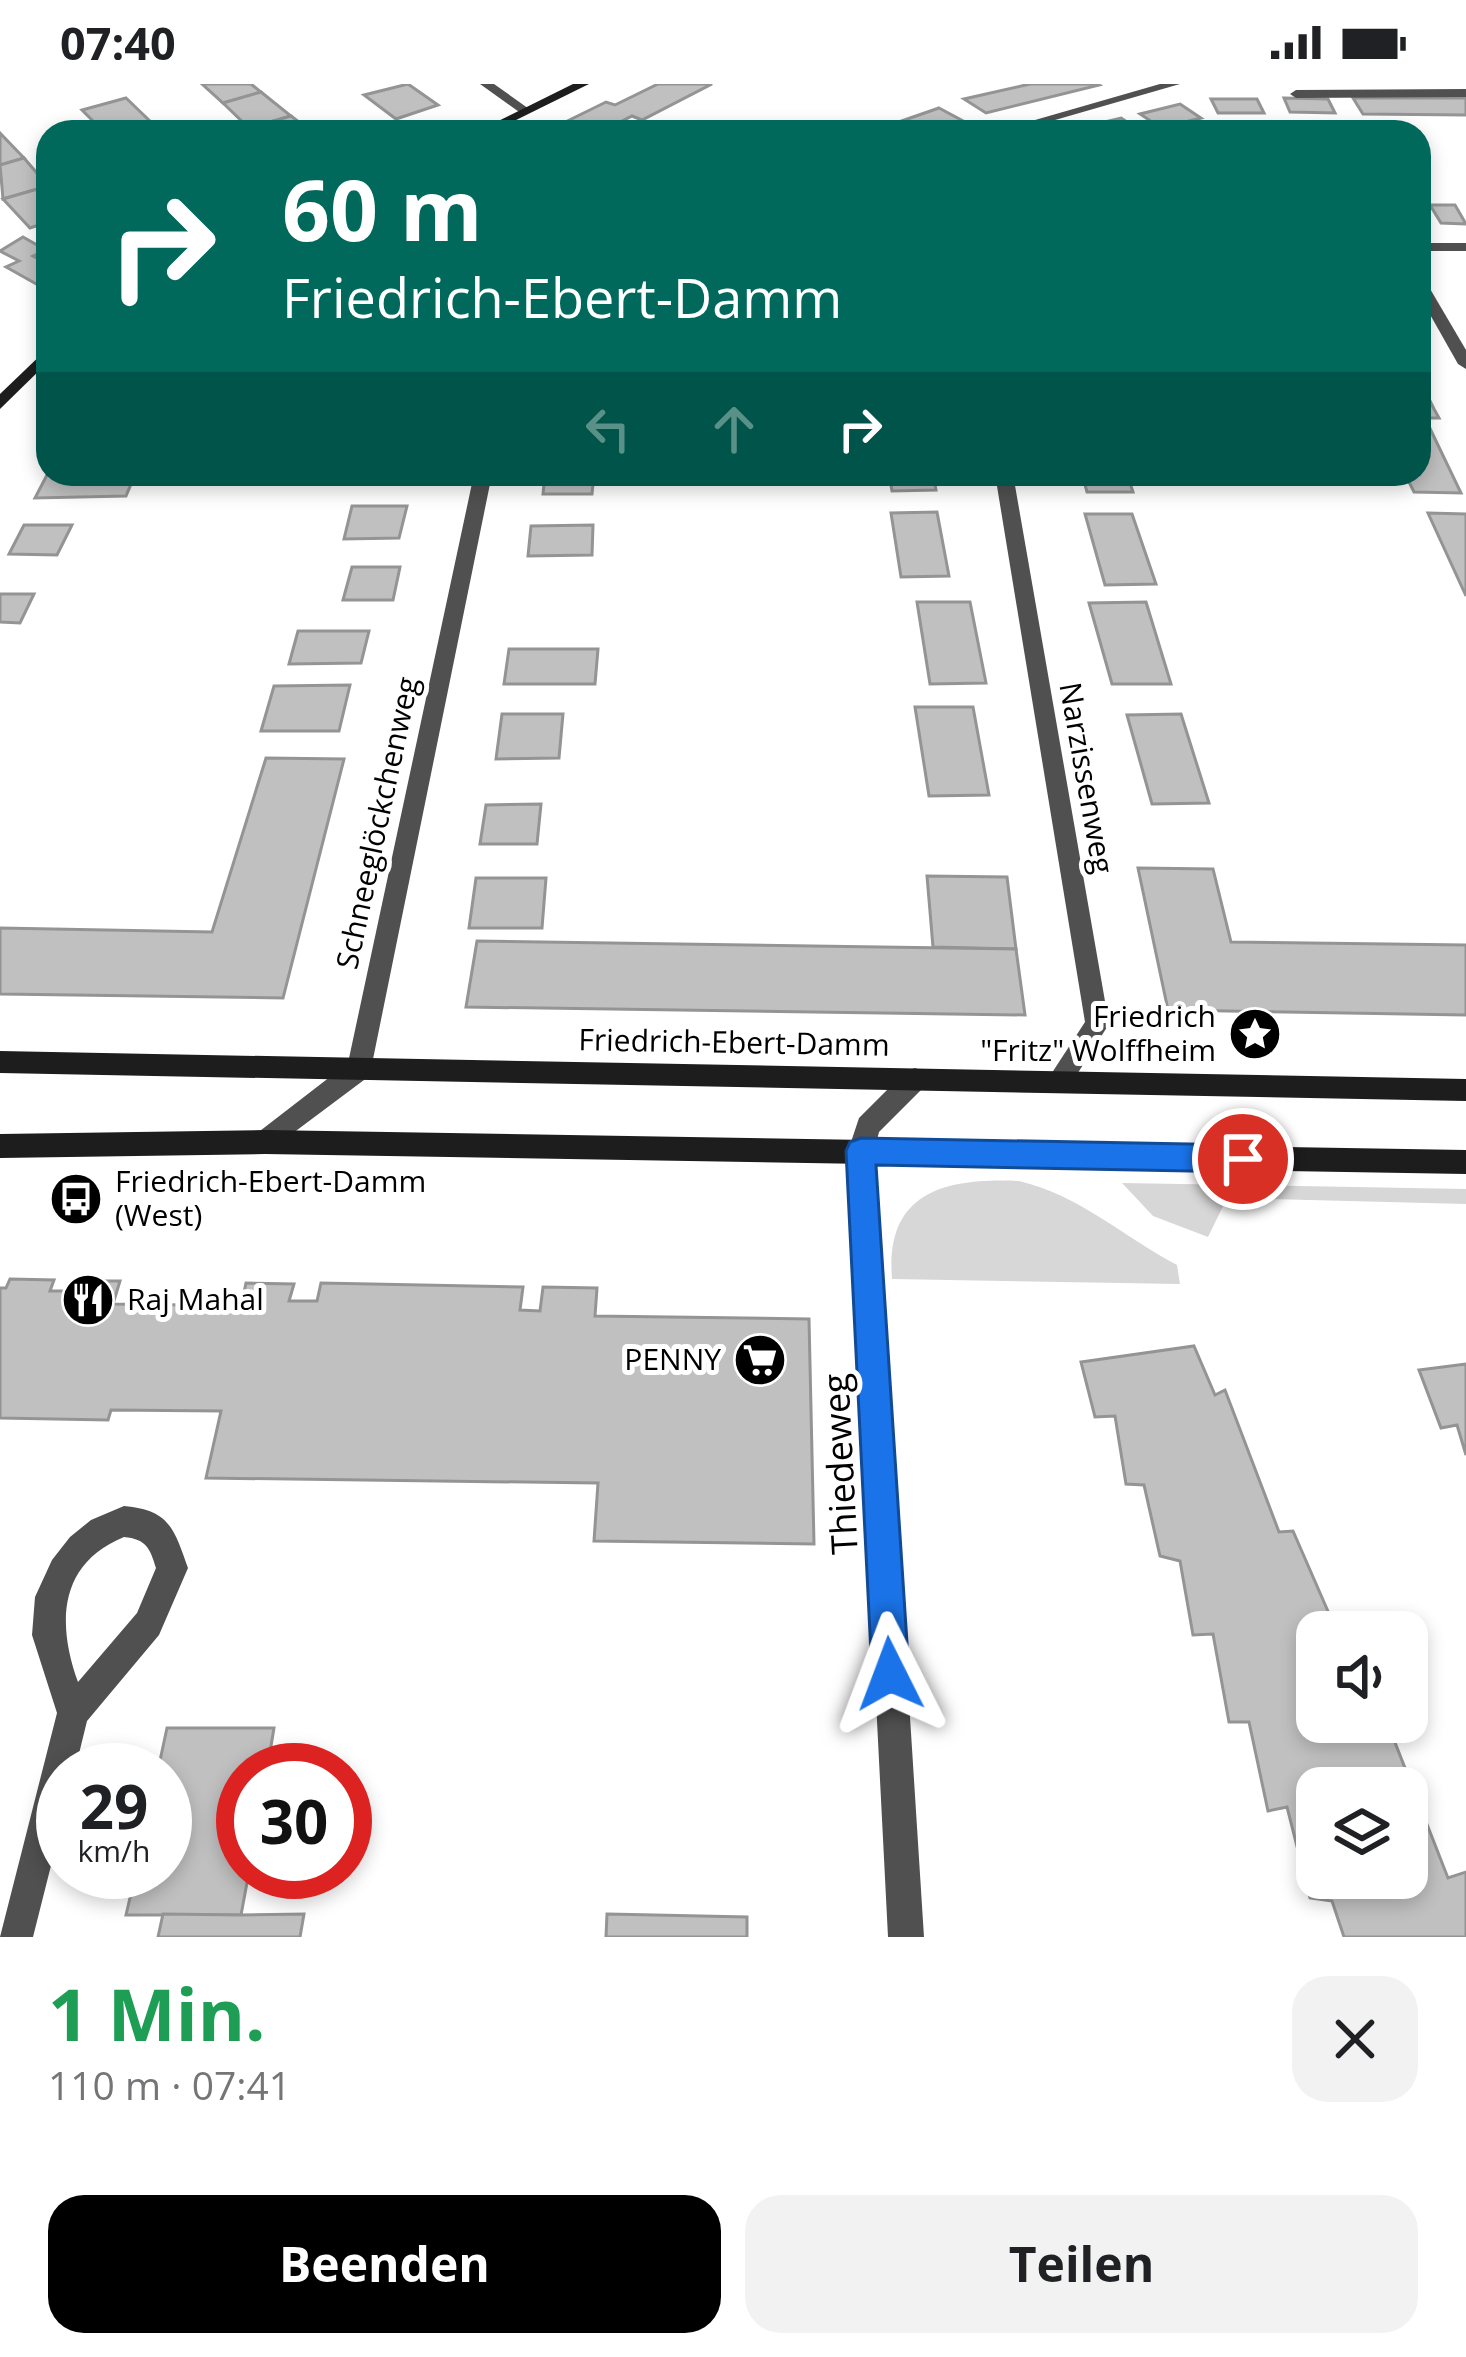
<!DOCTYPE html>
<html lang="de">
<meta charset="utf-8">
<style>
body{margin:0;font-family:"Open Sans",sans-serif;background:#f2f2f2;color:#202124;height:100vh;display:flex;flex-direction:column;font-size:45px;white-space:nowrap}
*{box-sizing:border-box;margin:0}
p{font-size:39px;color:#757577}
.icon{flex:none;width:66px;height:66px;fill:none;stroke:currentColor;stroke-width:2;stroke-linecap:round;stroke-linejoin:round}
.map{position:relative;height:1853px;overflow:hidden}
.details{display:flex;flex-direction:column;background:#fff;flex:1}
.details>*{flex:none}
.hud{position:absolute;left:36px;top:36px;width:1395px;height:366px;border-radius:36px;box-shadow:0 6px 18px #0003;background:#00695c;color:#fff;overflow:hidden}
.controls{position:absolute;left:1296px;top:1527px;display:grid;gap:24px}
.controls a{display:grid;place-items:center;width:132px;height:132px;border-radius:24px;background:#fff;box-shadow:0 6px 18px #0003;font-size:60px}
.speed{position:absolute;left:36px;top:1659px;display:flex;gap:24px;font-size:60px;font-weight:700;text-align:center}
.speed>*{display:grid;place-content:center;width:156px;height:156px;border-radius:50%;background:#fff;box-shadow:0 6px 18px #0003;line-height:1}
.speed small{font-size:30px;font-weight:400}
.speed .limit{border:18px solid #d22;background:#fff;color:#111}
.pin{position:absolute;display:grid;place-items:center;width:102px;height:102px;color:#fff;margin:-51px;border:6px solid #fff;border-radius:50%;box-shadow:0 3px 12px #0007}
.me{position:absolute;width:132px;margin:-66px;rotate:357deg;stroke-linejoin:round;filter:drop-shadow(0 0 9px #0008)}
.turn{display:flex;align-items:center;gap:42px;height:252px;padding:0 48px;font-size:54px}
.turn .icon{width:156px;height:156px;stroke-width:2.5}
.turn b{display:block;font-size:84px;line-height:102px}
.lanes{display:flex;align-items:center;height:114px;padding:0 48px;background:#0003;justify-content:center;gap:60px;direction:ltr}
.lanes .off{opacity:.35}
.round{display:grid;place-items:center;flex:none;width:126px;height:126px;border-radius:36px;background:#f2f2f2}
.overview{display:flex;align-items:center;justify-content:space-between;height:204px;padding:0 48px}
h1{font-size:72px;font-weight:700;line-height:90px;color:#1e9e55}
.button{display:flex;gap:24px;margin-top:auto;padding:24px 48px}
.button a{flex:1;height:138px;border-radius:36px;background:#000;color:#fff;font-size:48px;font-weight:700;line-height:138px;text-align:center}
.button a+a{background:#f2f2f2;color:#202124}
.status{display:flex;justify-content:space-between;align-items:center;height:84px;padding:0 60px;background:#fff;direction:ltr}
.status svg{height:33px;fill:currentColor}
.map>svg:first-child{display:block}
</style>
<div class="status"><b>07:40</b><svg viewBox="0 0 49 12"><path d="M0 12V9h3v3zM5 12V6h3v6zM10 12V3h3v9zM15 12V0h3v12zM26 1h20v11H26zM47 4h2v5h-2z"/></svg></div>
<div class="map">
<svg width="1466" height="1853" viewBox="0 0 1466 1853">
<rect width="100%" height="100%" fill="#fff"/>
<g fill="#d7d7d7">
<path d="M1019,1097C1079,1111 1124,1153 1177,1181L1180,1200L892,1195C885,1107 946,1094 1019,1097Z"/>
<path d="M1122,1099L1466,1105V1120L1227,1114L1208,1153L1153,1132Z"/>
</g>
<g fill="#c0c0c0" stroke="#949494" stroke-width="3" fill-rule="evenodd">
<path d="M202,0H251L261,8L223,19Z"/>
<path d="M408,0L438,21L396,35L364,11Z"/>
<path d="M658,0H712L642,36L632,32L601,48H545L606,18L615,21Z"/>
<path d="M1030,0H1097L1099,1L986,29L964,15Z"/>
<path d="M261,8L291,32L249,44L223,19Z"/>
<path d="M126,14L152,39L104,48L82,26Z"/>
<path d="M1284,14L1328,15L1335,29L1290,28Z"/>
<path d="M1353,14H1466V31L1363,30Z"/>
<path d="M1211,15H1257L1264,29H1218Z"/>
<path d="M1180,20L1201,34L1161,44L1140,30Z"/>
<path d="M939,24L965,38L937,48H870Z"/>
<path d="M291,32L312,48L249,44Z"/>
<path d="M1121,34L1142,48H1086L1080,44Z"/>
<path d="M0,49L24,74L0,81Z"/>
<path d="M24,74L48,102L3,115L0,81Z"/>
<path d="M48,102V138L30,144L3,115Z"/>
<path d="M1430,121H1455L1466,140L1441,139Z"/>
<path d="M23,153L46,166L33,172L48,180V198L40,202L6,183L19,177L0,167Z"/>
<path d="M1419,295L1434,325L1439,334H1419Z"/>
<path d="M1419,334H1425L1461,409L1414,408L1405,390H1419Z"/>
<path d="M48,389L107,390L134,393L126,412L35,414Z"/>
<path d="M545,390H594L592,410H543Z"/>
<path d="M889,390H933L936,406L892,407Z"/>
<path d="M1082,390H1127L1133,408H1087Z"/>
<path d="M352,422H407L399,454L344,455Z"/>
<path d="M937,428L949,492L901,493L891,429Z"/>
<path d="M1428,429L1466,430V512Z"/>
<path d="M1085,430H1132L1156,500L1105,501Z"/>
<path d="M24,441H72L57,471L9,470Z"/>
<path d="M593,441L592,471L528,472L531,442Z"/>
<path d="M352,483H400L393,516H343Z"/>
<path d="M0,510H34L20,539L0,538Z"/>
<path d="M917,518H970L986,599L930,600Z"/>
<path d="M1146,518L1171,600H1112L1089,519Z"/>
<path d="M298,547H369L361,579L289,580Z"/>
<path d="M509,565H598L595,600H504Z"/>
<path d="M350,601L339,647H261L274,602Z"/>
<path d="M915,623H973L989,711L929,712Z"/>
<path d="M502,630H563L559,674L496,675Z"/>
<path d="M1181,630L1209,719L1152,720L1127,631Z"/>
<path d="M266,674L344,675L283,914L0,910V844L212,848Z"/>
<path d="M541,720L537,760H480L486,721Z"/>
<path d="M1138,784L1213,785L1231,858L1466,861V931L1168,926Z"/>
<path d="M927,792L1007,793L1016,865L933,863Z"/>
<path d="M476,794H546L542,844H469Z"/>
<path d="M477,857L1016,865L1025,931L466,923Z"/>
<path d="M10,1195L54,1196L50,1207H71L73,1197H120L113,1220L188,1221L241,1222L246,1199L294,1200L289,1217H317L321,1199L523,1203L520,1226L540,1227L543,1203L597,1204L595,1232L809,1235L814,1460L594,1457L598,1399L206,1394L221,1327L111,1326L108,1336L0,1334V1204H6Z"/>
<path d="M1194,1262L1215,1311L1225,1306L1279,1448L1293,1447L1337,1548H1317V1638H1387L1448,1794L1466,1788V1853H1344L1332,1817L1310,1814L1287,1723L1268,1727L1249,1638H1229L1213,1550L1193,1551L1180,1477L1160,1472L1144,1401L1126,1400L1115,1332L1095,1333L1081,1278ZM1317,1704H1407V1794H1317Z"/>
<path d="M1466,1280V1371L1457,1341L1441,1344L1419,1286Z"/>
<path d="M167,1644H274L267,1686H243V1788H249L241,1831H126L136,1788H165V1686H158Z"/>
<path d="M163,1830L241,1831L304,1830L300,1853H158Z"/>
<path d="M607,1830L747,1833V1853H606Z"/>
</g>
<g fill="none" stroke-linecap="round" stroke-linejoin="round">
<g fill="#505050" fill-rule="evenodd">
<path d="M480,0H494L532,27L522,30Z"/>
<path d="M1160,0H1180L1013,48H993Z"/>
<path d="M1466,5V13L1296,14L1290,10L1296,6Z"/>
<rect x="1419" y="159" width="47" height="8"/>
<path d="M1419,194L1426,198L1466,266V285L1458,280L1419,211Z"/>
<path d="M474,390H492L371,985L368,993L265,1070L256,1066L252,1058L256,1050L348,979Z"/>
<path d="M995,390H1013L1109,940L1067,1006L1058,1009L1049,1006L1046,998L1085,938Z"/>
<path d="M915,984L924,987L927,995L924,1003L879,1048L874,1067L924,1853H888L848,1067L859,1034L906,987Z"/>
<path d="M124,1422C170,1426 174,1445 188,1484L159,1551L87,1637L75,1686H63V1734L33,1853H0L57,1629L32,1551L35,1513L52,1476L70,1453L91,1436ZM124,1453C146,1455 150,1464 156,1484L137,1529L78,1598C57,1540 58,1480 124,1453Z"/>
</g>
<g fill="#1d1d1d" fill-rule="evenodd">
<path d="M573,0H589L492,48H476Z"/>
<path d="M48,264V278L0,325V310Z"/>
<path d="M0,967L1466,995V1017L0,989Z"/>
<path d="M265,1046L1466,1066V1090L265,1070L0,1074V1050Z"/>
</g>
</g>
<path fill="#1a73e8" stroke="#114b97" stroke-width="3" d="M861,1054L1243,1061L1254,1065L1258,1075L1254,1084L1243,1088L876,1081L909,1590L903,1603L890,1608L877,1603L872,1590L846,1067L850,1058Z"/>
<defs>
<g id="sight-disc" transform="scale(2.7)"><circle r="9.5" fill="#000" stroke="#fff"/><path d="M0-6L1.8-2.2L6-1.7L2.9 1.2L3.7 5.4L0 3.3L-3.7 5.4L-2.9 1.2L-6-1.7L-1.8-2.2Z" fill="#fff"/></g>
<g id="bus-disc" transform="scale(2.7)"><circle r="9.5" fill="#000" stroke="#fff"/><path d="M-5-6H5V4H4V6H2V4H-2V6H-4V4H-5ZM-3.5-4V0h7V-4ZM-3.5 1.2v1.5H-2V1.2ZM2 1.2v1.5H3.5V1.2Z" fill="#fff"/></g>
<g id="restaurant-disc" transform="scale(2.7)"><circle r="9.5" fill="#000" stroke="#fff"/><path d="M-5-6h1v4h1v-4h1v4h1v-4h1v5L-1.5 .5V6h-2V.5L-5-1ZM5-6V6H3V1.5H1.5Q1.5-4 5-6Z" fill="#fff"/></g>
<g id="supermarket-disc" transform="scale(2.7)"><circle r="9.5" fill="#000" stroke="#fff"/><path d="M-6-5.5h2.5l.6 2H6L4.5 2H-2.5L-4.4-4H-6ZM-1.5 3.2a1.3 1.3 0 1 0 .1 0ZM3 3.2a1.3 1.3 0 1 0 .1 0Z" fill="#fff"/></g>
</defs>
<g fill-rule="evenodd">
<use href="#sight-disc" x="1255" y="950"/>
<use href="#bus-disc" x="76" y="1115"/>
<use href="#restaurant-disc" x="88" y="1216"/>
<use href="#supermarket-disc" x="760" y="1276"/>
</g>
<g text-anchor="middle" stroke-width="10" stroke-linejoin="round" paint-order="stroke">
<g font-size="30" fill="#000" stroke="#fff">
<text transform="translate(1086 694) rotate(80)" y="10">Narzissenweg</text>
<text transform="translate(378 739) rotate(-78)" y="10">Schneeglöckchenweg</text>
<text transform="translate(734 959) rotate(1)" y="10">Friedrich-Ebert-Damm</text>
</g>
<g font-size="30" fill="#000" stroke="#fff" text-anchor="end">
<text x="1216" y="943">Friedrich<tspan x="1216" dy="34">"Fritz" Wolffheim</tspan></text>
<text x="115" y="1108" text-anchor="start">Friedrich-Ebert-Damm<tspan x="115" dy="34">(West)</tspan></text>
<text x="127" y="1226" text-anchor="start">Raj Mahal</text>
<text x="721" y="1286">PENNY</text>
</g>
<g font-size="36" fill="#000" stroke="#fff">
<text transform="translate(840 1380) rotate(-93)" y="13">Thiedeweg</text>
</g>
</g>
</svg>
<div class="controls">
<a><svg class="icon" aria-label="sound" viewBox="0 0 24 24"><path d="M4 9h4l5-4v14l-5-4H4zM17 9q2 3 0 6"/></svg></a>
<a><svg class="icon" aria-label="layers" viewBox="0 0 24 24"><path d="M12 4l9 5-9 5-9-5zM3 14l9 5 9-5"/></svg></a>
</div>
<div class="speed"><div>29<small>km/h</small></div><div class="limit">30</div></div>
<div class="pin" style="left:1243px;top:1075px;background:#d93025"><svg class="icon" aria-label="arrive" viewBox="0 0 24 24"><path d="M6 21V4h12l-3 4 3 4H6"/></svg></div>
<svg class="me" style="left:890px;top:1590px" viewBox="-20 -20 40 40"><path d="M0-17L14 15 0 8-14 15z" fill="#1a73e8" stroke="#fff" stroke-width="4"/></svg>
<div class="hud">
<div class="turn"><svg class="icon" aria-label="right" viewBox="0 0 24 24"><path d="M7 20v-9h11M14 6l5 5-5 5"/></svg><div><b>60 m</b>Friedrich-Ebert-Damm</div></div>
<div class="lanes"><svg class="icon off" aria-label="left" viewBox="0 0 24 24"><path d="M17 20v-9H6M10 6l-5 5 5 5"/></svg><svg class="icon off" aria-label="ahead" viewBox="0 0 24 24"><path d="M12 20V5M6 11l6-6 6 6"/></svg><svg class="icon" aria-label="right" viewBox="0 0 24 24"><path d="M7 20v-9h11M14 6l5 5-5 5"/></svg></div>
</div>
</div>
<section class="details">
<div class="overview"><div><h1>1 Min.</h1><p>110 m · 07:41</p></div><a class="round"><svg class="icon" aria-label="close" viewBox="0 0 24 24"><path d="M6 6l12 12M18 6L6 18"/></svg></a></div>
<div class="button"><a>Beenden</a><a>Teilen</a></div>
</section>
